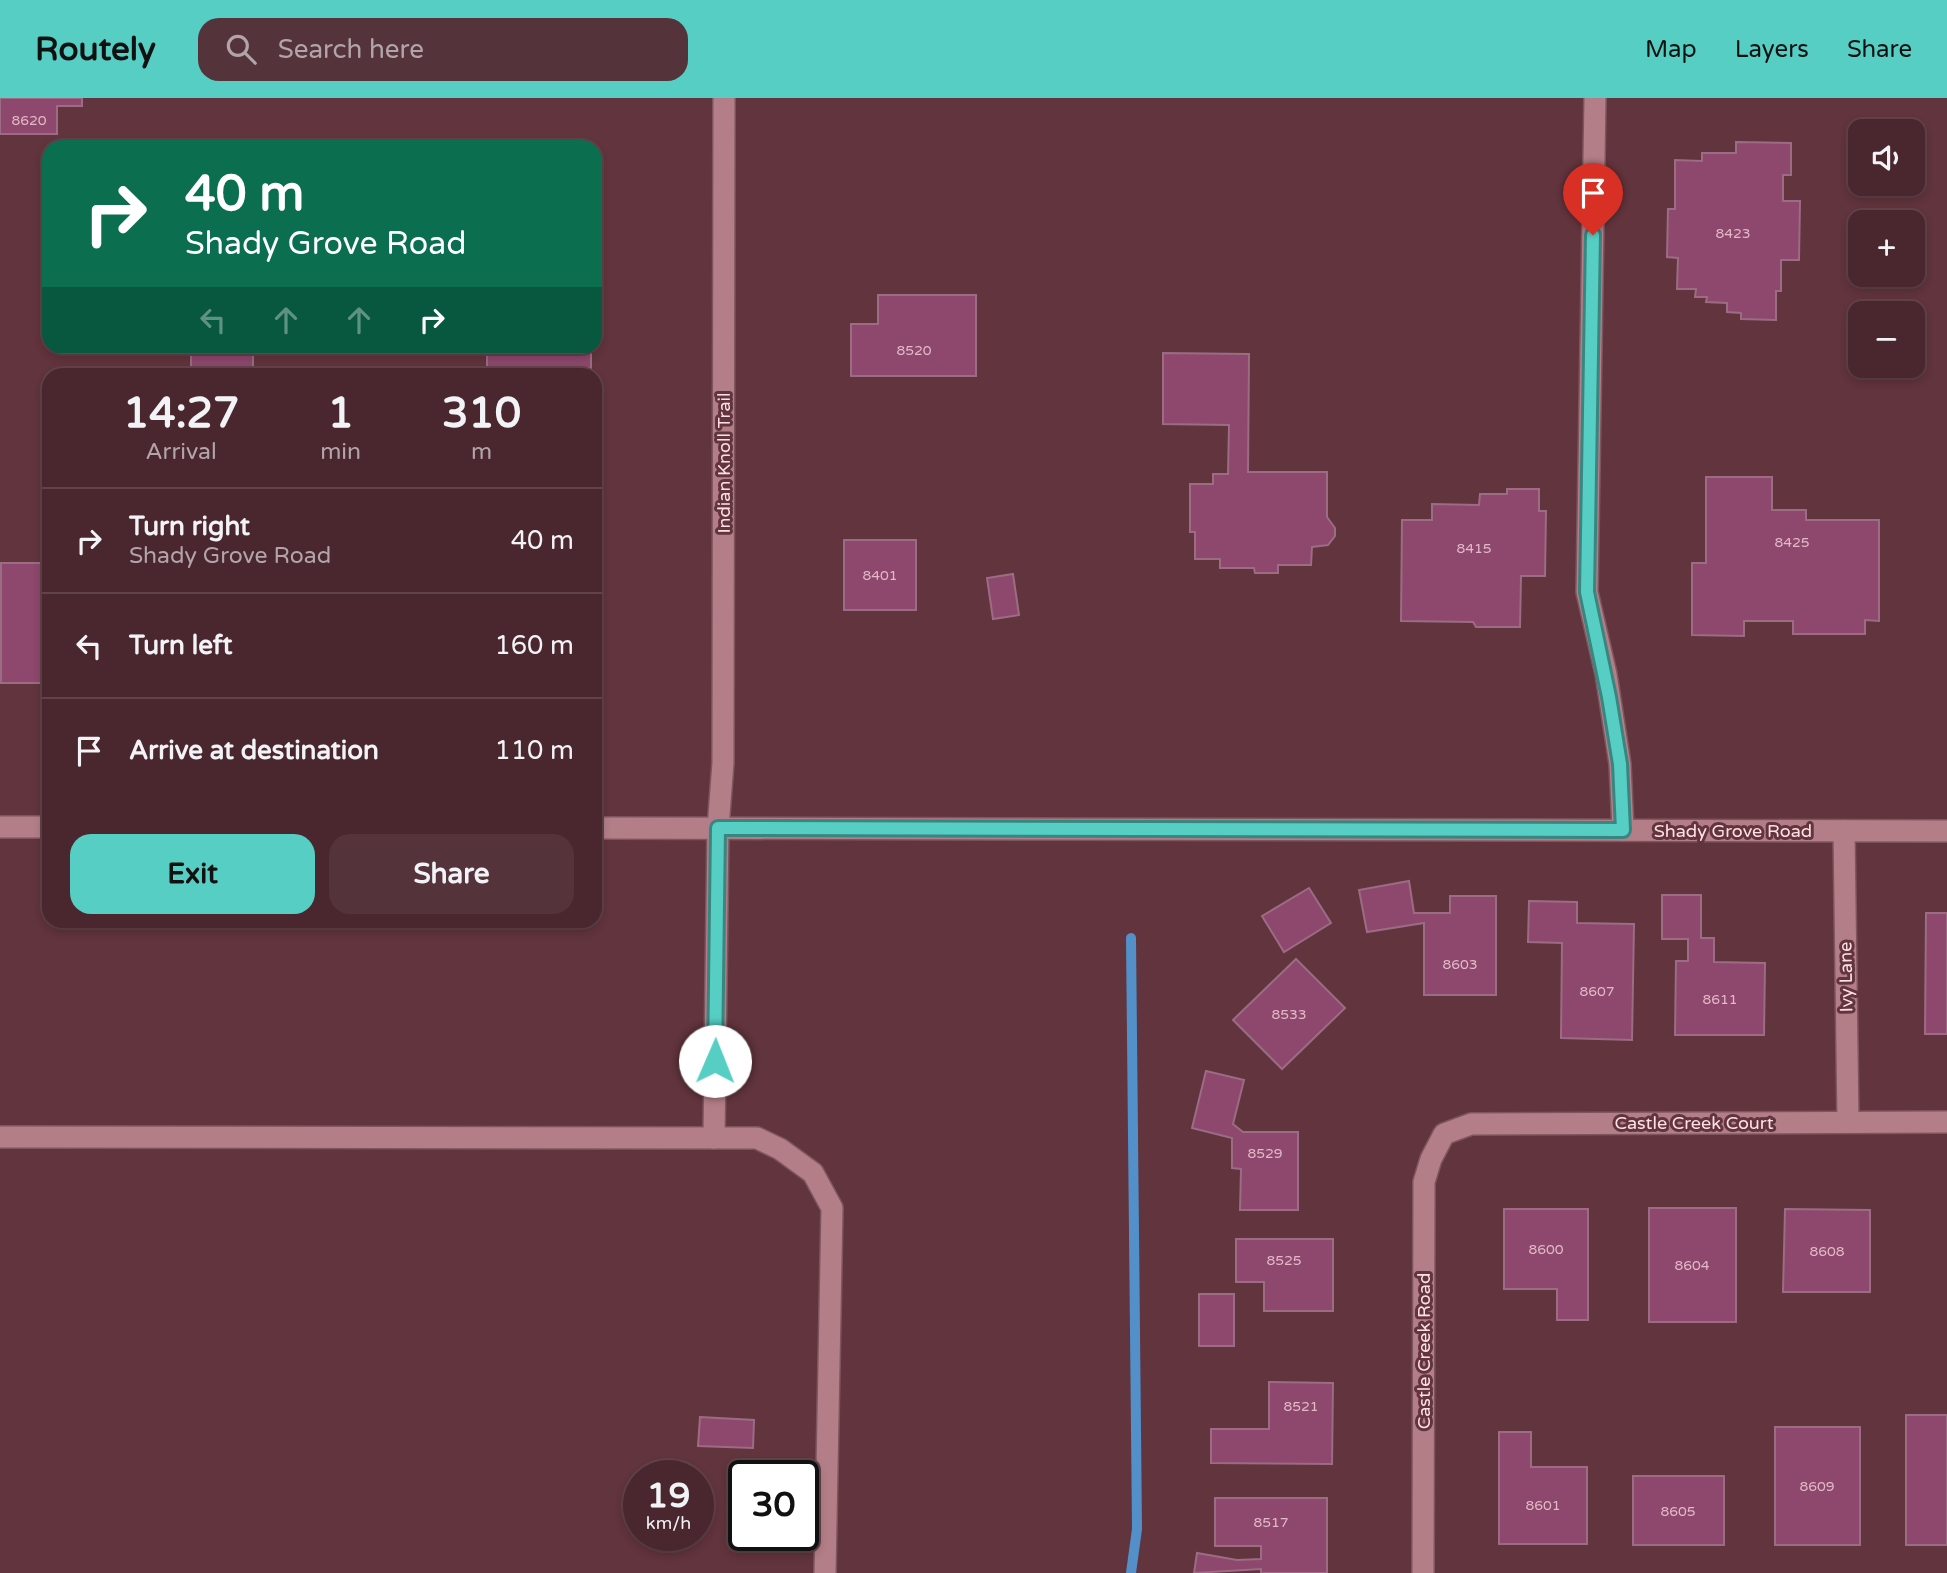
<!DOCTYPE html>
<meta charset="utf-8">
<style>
body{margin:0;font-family:"Varela Round",sans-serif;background:#54333a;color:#f1f3f6;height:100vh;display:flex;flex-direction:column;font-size:26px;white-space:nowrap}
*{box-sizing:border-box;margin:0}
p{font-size:23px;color:#b2a5aa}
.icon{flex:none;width:38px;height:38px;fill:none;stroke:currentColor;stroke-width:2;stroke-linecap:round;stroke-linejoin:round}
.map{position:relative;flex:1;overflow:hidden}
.panel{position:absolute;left:42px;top:270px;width:560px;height:560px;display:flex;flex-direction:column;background:#4a272e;border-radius:21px;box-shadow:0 4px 10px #0003,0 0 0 2px #61444a}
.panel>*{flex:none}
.top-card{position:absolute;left:42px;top:42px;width:560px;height:214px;border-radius:21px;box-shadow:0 4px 10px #0003,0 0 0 2px #61444a;background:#0b6e4f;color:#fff;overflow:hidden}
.tools{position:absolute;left:1848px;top:21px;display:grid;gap:14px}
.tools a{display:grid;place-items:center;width:77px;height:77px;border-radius:14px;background:#4a272e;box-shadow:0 4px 10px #0003,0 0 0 2px #61444a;font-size:35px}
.speed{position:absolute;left:623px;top:1362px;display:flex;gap:14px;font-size:35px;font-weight:700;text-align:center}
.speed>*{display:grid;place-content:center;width:91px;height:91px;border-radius:50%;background:#4a272e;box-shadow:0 4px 10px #0003,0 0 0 2px #61444a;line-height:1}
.speed small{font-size:18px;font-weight:400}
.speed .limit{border:4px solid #111;border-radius:10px;background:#fff;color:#111}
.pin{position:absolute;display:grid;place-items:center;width:60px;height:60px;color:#fff;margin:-72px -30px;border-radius:50% 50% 50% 0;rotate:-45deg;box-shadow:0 0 7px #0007}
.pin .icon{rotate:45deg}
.me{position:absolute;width:77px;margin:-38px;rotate:1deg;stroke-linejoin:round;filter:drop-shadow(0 0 5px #0008)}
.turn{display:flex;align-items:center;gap:24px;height:147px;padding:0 28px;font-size:32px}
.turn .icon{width:91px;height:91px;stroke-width:2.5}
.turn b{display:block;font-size:49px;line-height:60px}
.lanes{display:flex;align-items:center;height:66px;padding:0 28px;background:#0003;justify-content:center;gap:35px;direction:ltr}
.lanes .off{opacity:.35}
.eta{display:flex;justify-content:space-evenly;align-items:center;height:119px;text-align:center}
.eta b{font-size:42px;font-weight:800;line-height:49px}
.action{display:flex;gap:14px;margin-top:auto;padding:14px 28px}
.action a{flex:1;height:80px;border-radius:21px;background:#56cec4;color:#111;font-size:28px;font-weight:800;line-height:80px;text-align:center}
.action a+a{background:#54333a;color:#f1f3f6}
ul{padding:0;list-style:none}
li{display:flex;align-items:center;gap:21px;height:105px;padding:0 28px;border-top:2px solid #61444a}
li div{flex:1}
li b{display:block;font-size:26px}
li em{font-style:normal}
header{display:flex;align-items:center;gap:42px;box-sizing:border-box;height:98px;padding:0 35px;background:#56cec4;color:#111}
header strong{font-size:33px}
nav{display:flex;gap:38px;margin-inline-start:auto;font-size:24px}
.search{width:490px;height:63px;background:#54333a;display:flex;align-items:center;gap:18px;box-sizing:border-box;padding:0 24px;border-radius:21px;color:#b2a5aa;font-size:26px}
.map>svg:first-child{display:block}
</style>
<header>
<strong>Routely</strong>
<div class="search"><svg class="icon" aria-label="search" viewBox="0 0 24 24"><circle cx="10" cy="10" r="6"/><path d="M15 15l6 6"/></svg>Search here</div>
<nav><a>Map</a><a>Layers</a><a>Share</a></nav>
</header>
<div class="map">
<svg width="1947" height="1475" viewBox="0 0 1947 1475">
<rect width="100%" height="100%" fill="#62343d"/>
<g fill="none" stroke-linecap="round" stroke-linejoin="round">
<path stroke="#5390c9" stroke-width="10" d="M1131,840L1137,1431L1131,1475"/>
</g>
<g fill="#8e476d" stroke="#9b6c83" stroke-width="2">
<path d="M0,0H82V8H57V36H0Z"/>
<path d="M1736,44L1791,45V77H1783V103H1800L1799,162H1781V193H1776V222L1741,221V215L1727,214V205L1706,204L1707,199H1695L1696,191H1677L1678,160L1667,159L1668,111H1675V62L1702,63V55H1736Z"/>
<path d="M878,197H976V278H851V226H878Z"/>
<rect x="191" y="248" width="62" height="22"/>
<rect x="487" y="248" width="104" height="22"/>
<path d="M1163,255L1249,256L1248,374H1327V419L1335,430V438L1328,447L1312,449L1311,467H1278V475H1255L1254,470H1220V461H1195V434H1190V386H1213V376H1228L1229,327L1163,326Z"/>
<path d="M1706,379H1772V412H1806V422H1879V523L1865,522V536H1793V523H1744V538L1692,537V465H1706Z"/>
<path d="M1507,391H1539V413H1546L1545,478H1521L1520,529H1476L1473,524L1401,523L1402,422H1432V406L1479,407L1480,396H1507Z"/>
<rect x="844" y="442" width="72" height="70"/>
<path d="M1,465H46L49,585H1Z"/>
<path d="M1013,476L1019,517L993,521L987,480Z"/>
<path d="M1409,783L1414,815H1450V798H1496V897H1424V825L1367,834L1359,792Z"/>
<path d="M1309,790L1331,825L1284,854L1262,818Z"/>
<path d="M1662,797H1701V840H1714V864L1765,865L1764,937H1675L1676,863H1688V841H1662Z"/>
<path d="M1529,803L1577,804V825L1634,826L1632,942L1561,940L1562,845L1528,844Z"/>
<path d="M1926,815H1947V936H1925Z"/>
<path d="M1296,861L1345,910L1282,971L1233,922Z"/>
<path d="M1206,973L1244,982L1233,1026L1243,1034H1298V1112H1240L1241,1071L1232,1070V1040L1192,1030Z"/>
<rect x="1649" y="1110" width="87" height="114"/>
<path d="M1504,1111H1588V1222H1557V1191H1504Z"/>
<path d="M1785,1111L1870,1112V1194H1783Z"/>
<path d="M1236,1141H1333V1213H1264V1184H1236Z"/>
<rect x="1199" y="1196" width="35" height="52"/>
<path d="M1269,1284L1333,1285L1332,1366L1211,1365V1331H1269Z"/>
<rect x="1906" y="1317" width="41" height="130"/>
<path d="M700,1319L754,1322L753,1350L698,1348Z"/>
<rect x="1775" y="1329" width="85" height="118"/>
<path d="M1499,1334H1531V1369H1587V1446H1499Z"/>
<rect x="1633" y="1378" width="91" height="69"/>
<path d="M1215,1400H1327V1475H1261V1471L1194,1475L1197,1455L1237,1462L1261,1461V1448H1215Z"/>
</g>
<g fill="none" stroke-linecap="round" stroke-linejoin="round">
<g stroke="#7c555e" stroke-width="24">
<g id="street">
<path d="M1595,0L1587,494L1606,576L1620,666L1623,732"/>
<path d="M1844,733L1848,1024"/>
<path d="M0,1039L757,1040L780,1051L813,1075L832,1110L825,1475"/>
<path d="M714,1040L718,730L723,665L724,0"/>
<path d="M1423,1475L1424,1084L1431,1061L1444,1036L1471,1026L1947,1024"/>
</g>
</g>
<g stroke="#7c555e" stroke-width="24">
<g id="secondary">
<path d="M0,729H49"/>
<path d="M595,730L1947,733"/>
</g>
</g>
<use href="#street" stroke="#b37e87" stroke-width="21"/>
<use href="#secondary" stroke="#b37e87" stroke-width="21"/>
</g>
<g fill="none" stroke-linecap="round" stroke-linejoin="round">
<g stroke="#38867f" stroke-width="18">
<path id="route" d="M715,963L718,730L1623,732L1620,666L1609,599L1587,494L1593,137"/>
</g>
<use href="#route" stroke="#56cec4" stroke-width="12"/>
</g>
<g text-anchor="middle" stroke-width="6" stroke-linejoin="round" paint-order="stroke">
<g font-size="14" fill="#e2bac6">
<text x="29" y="27">8620</text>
<text x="1733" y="140">8423</text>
<text x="914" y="257">8520</text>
<text x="1792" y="449">8425</text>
<text x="1474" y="455">8415</text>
<text x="880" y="482">8401</text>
<text x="1460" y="871">8603</text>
<text x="1597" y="898">8607</text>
<text x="1720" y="906">8611</text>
<text x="1289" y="921">8533</text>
<text x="1265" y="1060">8529</text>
<text x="1546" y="1156">8600</text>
<text x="1827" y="1158">8608</text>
<text x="1284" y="1167">8525</text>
<text x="1692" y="1172">8604</text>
<text x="1301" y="1313">8521</text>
<text x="1817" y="1393">8609</text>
<text x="1543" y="1412">8601</text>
<text x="1678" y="1418">8605</text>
<text x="1271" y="1429">8517</text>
</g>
<g font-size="18" fill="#fee0e4" stroke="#62343d">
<text transform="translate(724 365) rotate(-90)" y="6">Indian Knoll Trail</text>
<text x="1733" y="739">Shady Grove Road</text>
<text transform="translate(1846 879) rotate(-91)" y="6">Ivy Lane</text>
<text x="1694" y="1031">Castle Creek Court</text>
<text transform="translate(1424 1253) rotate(-90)" y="6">Castle Creek Road</text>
</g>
</g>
</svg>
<div class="tools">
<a><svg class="icon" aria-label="sound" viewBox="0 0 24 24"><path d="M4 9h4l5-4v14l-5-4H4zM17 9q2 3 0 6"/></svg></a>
<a>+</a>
<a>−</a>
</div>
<div class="speed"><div>19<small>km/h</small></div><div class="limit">30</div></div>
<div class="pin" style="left:1593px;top:137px;background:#d93025"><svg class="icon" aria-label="arrive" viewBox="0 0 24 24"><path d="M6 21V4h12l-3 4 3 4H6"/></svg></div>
<svg class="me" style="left:715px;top:963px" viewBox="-20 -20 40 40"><circle r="19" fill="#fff"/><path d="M0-13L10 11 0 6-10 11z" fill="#56cec4"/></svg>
<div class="top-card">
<div class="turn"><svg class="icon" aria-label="right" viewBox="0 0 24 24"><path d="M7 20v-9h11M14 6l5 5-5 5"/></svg><div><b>40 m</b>Shady Grove Road</div></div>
<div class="lanes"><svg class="icon off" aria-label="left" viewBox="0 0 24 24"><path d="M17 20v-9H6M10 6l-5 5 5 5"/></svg><svg class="icon off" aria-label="ahead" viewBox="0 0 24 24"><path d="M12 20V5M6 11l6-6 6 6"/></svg><svg class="icon off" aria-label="ahead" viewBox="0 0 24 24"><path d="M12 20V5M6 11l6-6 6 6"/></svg><svg class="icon" aria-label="right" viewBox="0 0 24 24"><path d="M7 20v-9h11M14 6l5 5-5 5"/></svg></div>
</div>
<section class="panel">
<div class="eta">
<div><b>14:27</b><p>Arrival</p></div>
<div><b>1</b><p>min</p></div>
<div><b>310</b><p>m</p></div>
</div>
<ul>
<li><svg class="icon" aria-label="right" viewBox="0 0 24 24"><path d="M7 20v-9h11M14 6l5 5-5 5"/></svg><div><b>Turn right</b><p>Shady Grove Road</p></div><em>40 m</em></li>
<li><svg class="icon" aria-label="left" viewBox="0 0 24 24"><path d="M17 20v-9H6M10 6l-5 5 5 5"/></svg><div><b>Turn left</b></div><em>160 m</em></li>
<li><svg class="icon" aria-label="arrive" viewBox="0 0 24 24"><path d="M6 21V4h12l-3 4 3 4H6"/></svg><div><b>Arrive at destination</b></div><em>110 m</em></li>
</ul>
<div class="action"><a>Exit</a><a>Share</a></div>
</section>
</div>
